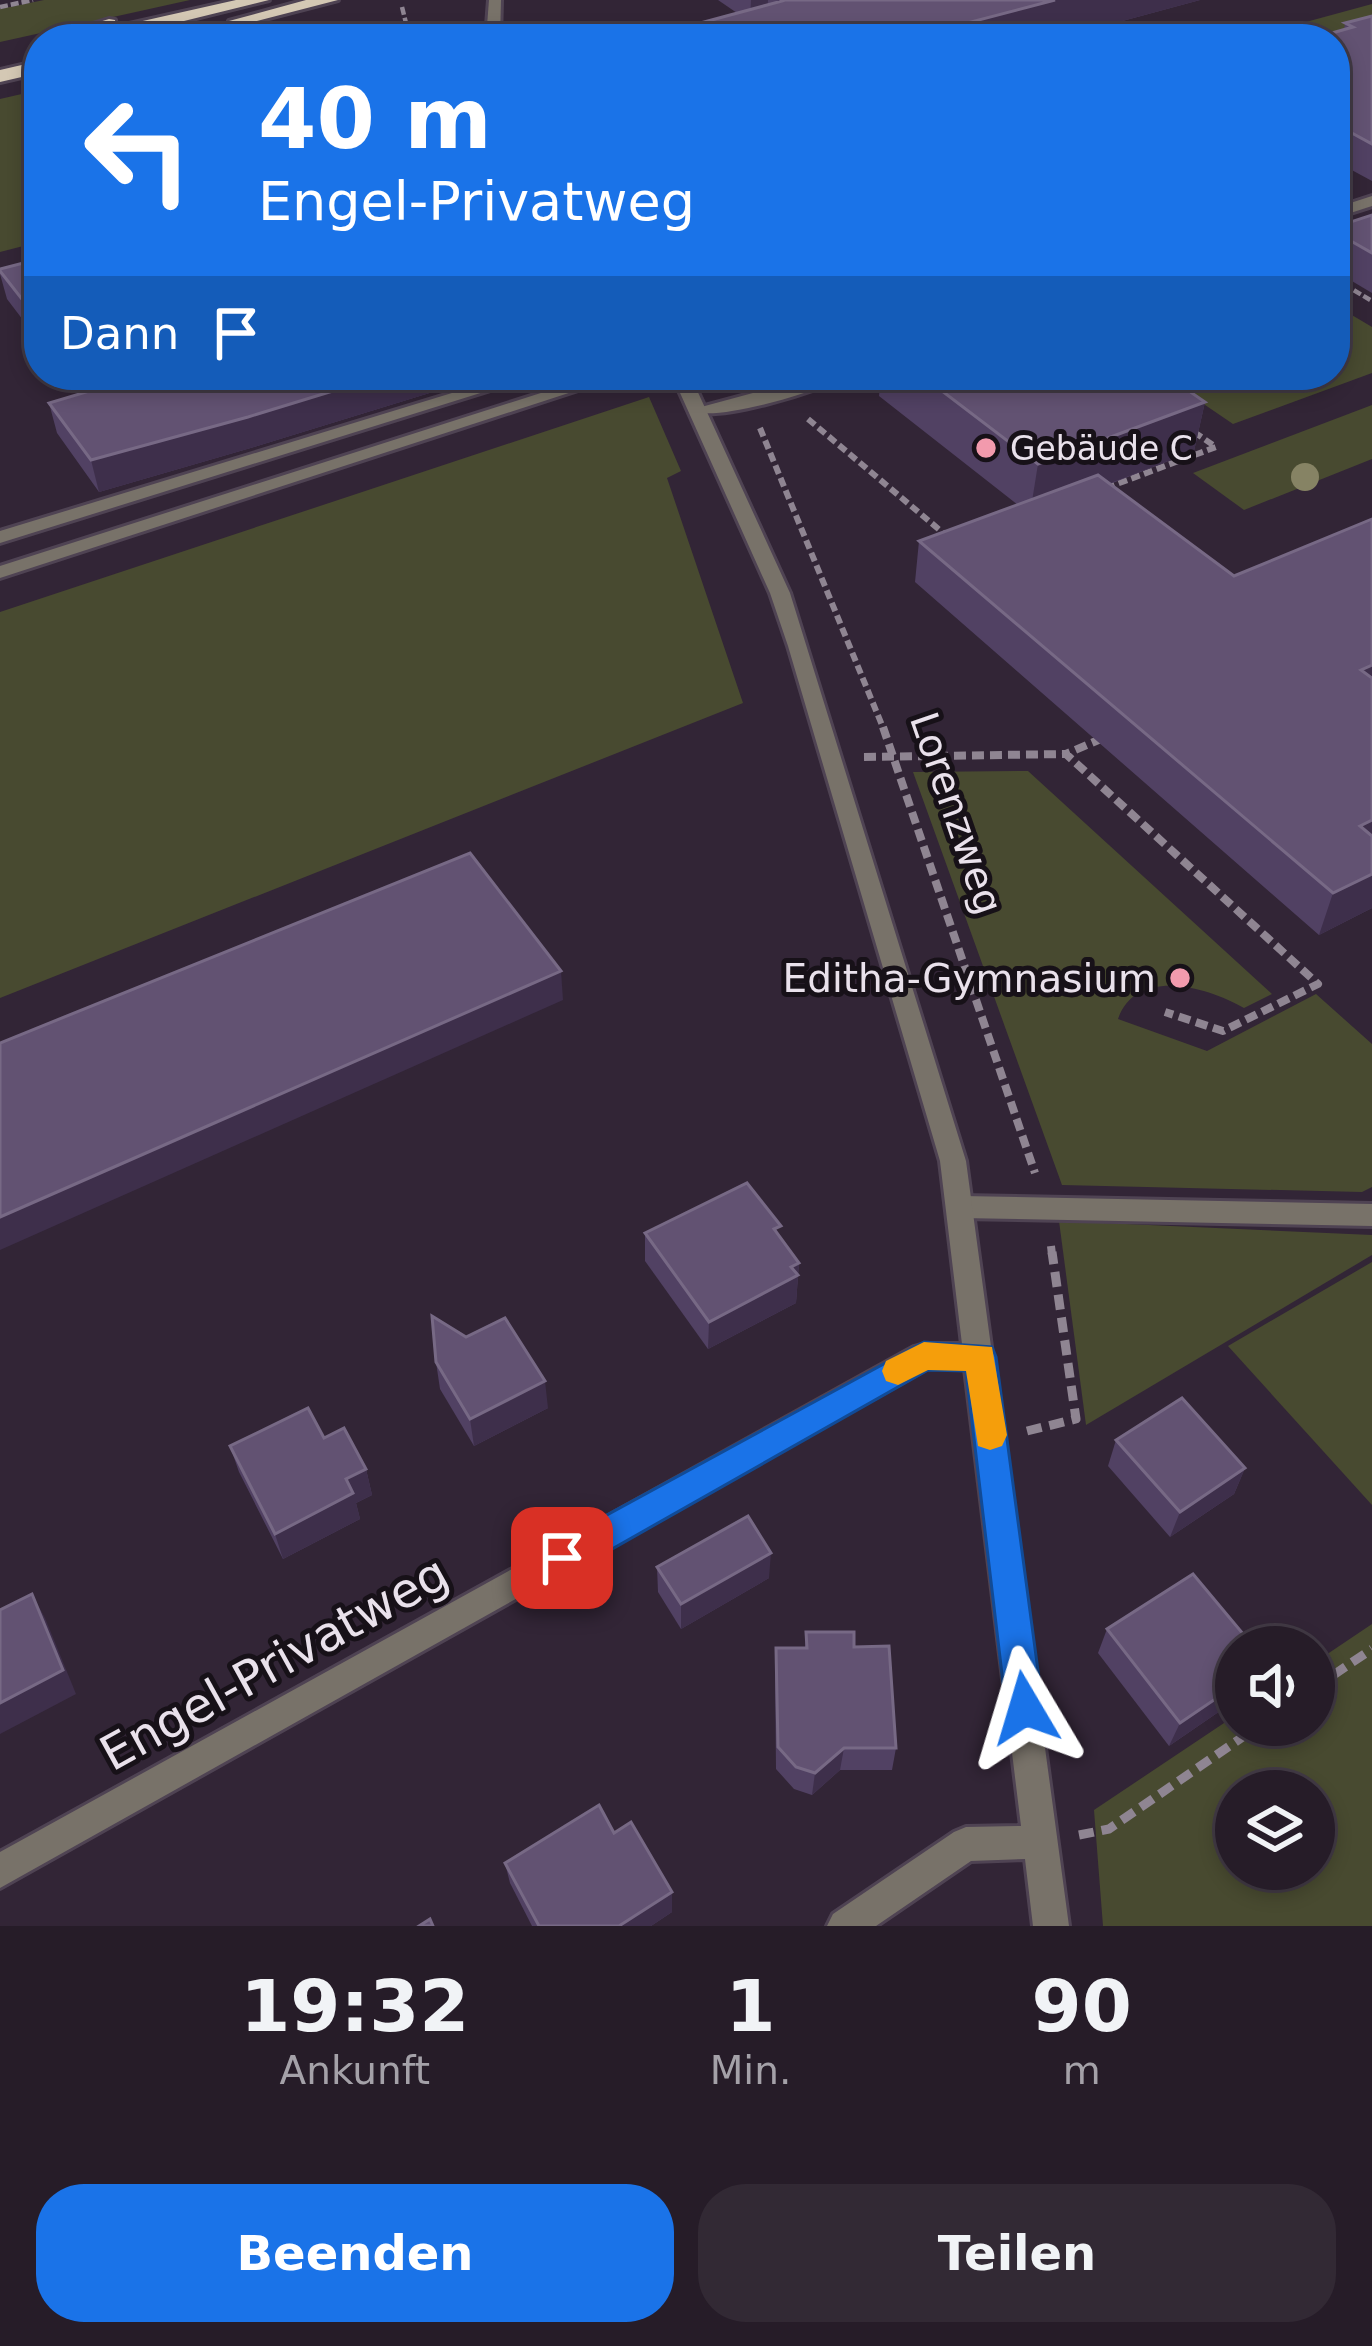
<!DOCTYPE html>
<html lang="de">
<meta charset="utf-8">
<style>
body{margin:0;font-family:"DejaVu Sans",sans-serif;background:#322934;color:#f1f3f6;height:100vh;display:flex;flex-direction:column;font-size:45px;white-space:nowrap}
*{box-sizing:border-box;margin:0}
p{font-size:39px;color:#a4a1a8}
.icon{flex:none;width:66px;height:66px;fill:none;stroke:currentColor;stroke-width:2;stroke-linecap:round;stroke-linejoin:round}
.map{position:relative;height:1926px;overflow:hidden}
.details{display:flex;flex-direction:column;background:#261c28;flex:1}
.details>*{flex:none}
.banner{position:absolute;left:24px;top:24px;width:1326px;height:366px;border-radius:48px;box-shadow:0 6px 18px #0003,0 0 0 3px #423a45;background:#1a73e8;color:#fff;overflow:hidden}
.buttons{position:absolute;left:1215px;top:1626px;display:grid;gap:24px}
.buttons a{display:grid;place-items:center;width:120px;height:120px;border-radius:50%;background:#261c28;box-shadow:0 6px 18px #0003,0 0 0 3px #423a45;font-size:60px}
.pin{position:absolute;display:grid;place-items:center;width:102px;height:102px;color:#fff;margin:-51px;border-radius:24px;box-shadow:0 6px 18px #0006}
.me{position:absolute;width:132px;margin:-66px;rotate:353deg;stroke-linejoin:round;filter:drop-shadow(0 0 9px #0008)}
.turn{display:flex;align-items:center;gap:42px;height:252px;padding:0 36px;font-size:54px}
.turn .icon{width:156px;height:156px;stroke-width:2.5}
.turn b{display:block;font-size:84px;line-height:102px}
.then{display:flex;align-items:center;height:114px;padding:0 36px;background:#0003;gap:24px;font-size:45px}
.eta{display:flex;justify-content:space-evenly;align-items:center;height:204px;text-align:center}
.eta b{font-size:72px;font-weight:800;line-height:84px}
.action{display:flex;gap:24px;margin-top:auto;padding:24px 36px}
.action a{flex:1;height:138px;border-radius:48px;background:#1a73e8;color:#fff;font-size:48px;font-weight:800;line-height:138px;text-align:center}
.action a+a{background:#322934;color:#f1f3f6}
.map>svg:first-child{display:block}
</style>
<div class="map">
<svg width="1372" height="1926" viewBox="0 0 1372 1926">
<rect width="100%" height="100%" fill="#322536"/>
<g fill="#484a30" fill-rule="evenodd">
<path d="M44,0H190L0,42V9Z"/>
<path d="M1372,4V27L1328,39H1243Z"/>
<path d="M39,90V242L0,252V99Z"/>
<path d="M1335,305L1372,327V373L1233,424L1161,375H1335Z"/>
<path d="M649,397L681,471L667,478L743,703L0,998V612Z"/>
<path d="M1372,405V459L1244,510L1193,473Z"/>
<path d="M1028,771L1272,994L1244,1008C1209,987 1136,966 1118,1019L1207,1051L1316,994L1372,1044V1187L1362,1192L1062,1185L913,772Z"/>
<path d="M1059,1221L1372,1235V1255L1086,1425Z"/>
<path d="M1372,1262V1505L1228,1346Z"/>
<path d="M1372,1624V1926H1103L1094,1810L1236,1715V1725H1314V1663ZM1236,1791H1314V1869H1236Z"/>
</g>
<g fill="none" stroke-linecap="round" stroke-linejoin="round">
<g stroke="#4f4353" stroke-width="6">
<g id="service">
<path d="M1372,196V206L1335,218V208Z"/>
<path d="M511,375H538L0,543V531Z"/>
<path d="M597,375H624L0,578V566Z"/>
<path d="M820,375H847C825,390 712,424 690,410Z"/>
<path d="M961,1196L1372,1204V1226L961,1218L952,1215L948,1207L952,1199Z"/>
</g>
</g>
<g stroke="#4f4353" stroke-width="6">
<g id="minor">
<path d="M489,0H501L500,39H486Z"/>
<path d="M672,375H690L790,593L966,1161L1069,1926H1033L1025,1859L971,1861L876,1926H827L833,1914L954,1832L966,1827L1021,1826L965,1369L928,1368L0,1888V1852L914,1347L924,1344H962L940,1161L788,646L770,593Z"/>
</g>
</g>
<g stroke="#4f4353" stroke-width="6">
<g id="trunk">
<path d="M236,0H269L111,39H43L109,19L115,20L116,27Z"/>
<path d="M306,0H338L238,26L229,21Z"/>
<path d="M39,61V73L0,82V70Z"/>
</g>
</g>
<g stroke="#8f8592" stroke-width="4.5" stroke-dasharray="8 3" stroke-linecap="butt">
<path d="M0,7L33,0"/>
<path d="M402,7L410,39"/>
<path d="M1335,279L1372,301"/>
</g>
<g stroke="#8f8592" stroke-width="6" stroke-dasharray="9 4.5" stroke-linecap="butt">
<path d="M808,419L948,537"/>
<path d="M760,428L884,730"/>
<path d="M1106,488L1216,447L1191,430"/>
</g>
<g stroke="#8f8592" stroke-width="8" stroke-dasharray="12 6" stroke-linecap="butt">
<path d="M883,727L1035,1173"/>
<path d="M1103,738L1066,754L1318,984L1223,1031L1165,1012"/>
<path d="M864,757L1066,754"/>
<path d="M1051,1246L1052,1255"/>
</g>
<g stroke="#8f8592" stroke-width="9" stroke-dasharray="15 8" stroke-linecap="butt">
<path d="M1027,1431L1076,1419L1052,1252"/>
<path d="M1314,1688L1372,1649"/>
<path d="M1079,1835L1109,1829L1260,1725"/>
</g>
<use href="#service" fill="#787269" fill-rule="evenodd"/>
<use href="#minor" fill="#787269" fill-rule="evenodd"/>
<use href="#trunk" fill="#d4c8b4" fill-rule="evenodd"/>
</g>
<circle fill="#868364" cx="1305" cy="477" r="14"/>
<g fill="#514163">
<path d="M718,0H1200L1056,39L737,13Z"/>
<path d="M1372,16V181L1335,161V39L1344,30L1345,23Z"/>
<path d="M1372,215V293L1335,271V227Z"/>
<path d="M39,259V341L7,299L0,274V269Z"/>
<path d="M65,375H282L288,381L297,383L289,375H488L254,447L99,492L57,433L49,403L79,394Z"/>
<path d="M881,375H1166L1205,402L1194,451L1110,484L1372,908L1319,935L915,582L919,541L1018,505L879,396Z"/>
<path d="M645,1233L780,1238L799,1263L796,1303L708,1349L645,1261Z"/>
<path d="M436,1362L548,1408L474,1446L440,1389Z"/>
<path d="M1116,1440L1245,1468L1234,1494L1170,1537L1108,1466Z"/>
<path d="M230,1446L366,1469L372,1495L356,1503L360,1519L283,1559L239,1472Z"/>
<path d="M657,1567L769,1578L681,1629L658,1592Z"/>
<path d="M1107,1629L1236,1647V1700L1169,1746L1098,1653Z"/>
<path d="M806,1632L854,1647L896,1748L892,1770H840L812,1795L794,1789L776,1769L775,1671L776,1648H805Z"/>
<path d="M505,1863L672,1912L651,1926H532L510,1883Z"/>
</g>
<g fill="#3e2f4b">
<path d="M751,0H768L767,17L750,21Z"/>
<path d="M1055,0H1200L1056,39H906Z"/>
<path d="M385,375H488L254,447L99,492L91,460Z"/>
<path d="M1205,402L1194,451L1030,514L1038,464Z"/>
<path d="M1372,665V701L1361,670Z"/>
<path d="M1372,820V854L1360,826Z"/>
<path d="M1372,874V908L1319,935L1333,893Z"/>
<path d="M561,971L563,1000L0,1250V1217Z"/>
<path d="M799,1263L796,1303L708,1349L709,1322Z"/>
<path d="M545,1381L548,1408L474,1446L470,1419Z"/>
<path d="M1245,1468L1234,1494L1170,1537L1180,1512Z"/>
<path d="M366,1469L372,1495L356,1503L360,1519L283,1559L275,1534L346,1479Z"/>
<path d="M771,1553L769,1578L681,1629V1604Z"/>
<path d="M32,1594L45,1618L76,1694L0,1734V1703Z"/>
<path d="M1236,1685V1700L1169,1746L1180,1723Z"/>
<path d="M844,1748L840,1770L812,1795L815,1773Z"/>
<path d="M672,1892V1912L651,1926H619Z"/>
</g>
<g fill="#625272" stroke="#776985" stroke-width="3">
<path d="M781,0H1055L906,39H641L782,1Z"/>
<path d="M1372,16V144L1339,126L1335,127V39H1311L1353,27L1345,23Z"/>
<path d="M1372,215V253L1335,232V227Z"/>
<path d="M39,259V321L0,271V269Z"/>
<path d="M81,375H282L288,381L296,384L324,375H385L248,417L91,460L49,403L93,390Z"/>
<path d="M921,375H1166L1205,402L1038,464Z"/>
<path d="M1098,475L1234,576L1372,519V665L1361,670L1372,678V820L1360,826L1372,836V874L1333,893L919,541Z"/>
<path d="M470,853L561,971L0,1217V1043Z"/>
<path d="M747,1183L781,1226L774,1229L799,1263L791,1267L798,1275L709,1322L645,1233Z"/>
<path d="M432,1316L466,1337L505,1318L545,1381L470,1419L436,1362Z"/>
<path d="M1182,1398L1245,1468L1180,1512L1116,1440Z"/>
<path d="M308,1408L324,1438L344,1428L366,1469L346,1479L353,1493L275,1534L230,1446Z"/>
<path d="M748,1516L771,1553L681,1604L657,1567Z"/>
<path d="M1193,1574L1254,1647H1236V1685L1180,1723L1107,1629Z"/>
<path d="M32,1594L63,1670L0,1703V1610Z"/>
<path d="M806,1632H854V1647L889,1646L896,1748H844L815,1773L796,1767L778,1747L776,1648H807Z"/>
<path d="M599,1805L614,1833L631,1822L672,1892L619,1926H539L505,1863Z"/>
<path d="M430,1919L433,1926H419Z"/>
</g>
<path fill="#1a73e8" stroke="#114b97" stroke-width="3" d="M924,1342L992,1347L996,1357L1043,1708L1038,1721L1025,1726L1012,1721L1006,1708L966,1371L928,1370L575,1570L562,1574L550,1570L545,1558L550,1546Z"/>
<path fill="#f59e0b" d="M924,1342L992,1347L1007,1435L1002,1446L990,1450L978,1446L966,1371L928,1370L898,1385L886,1381L882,1371L886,1361Z"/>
<g fill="#f29aad" stroke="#171118" stroke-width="4.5">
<circle cx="986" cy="448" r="12"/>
<circle cx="1180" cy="978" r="12"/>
</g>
<g text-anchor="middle" stroke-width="10" stroke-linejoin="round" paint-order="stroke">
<g font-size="33" fill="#e9e1eb" stroke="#171118" text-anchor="start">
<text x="1010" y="460">Gebäude C</text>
</g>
<g font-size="39" fill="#e9e1eb" stroke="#171118">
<text transform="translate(957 813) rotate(71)" y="14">Lorenzweg</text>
</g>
<g font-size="39" fill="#e9e1eb" stroke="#171118" text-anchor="end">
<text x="1156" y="992">Editha-Gymnasium</text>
</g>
<g font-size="48" fill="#e9e1eb" stroke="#171118">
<text transform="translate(274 1663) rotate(-29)" y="17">Engel-Privatweg</text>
</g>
</g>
</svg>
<div class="buttons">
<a><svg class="icon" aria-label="sound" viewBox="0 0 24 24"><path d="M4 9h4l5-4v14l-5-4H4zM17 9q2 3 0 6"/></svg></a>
<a><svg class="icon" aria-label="layers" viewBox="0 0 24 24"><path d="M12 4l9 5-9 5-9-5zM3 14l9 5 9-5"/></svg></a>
</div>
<div class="pin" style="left:562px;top:1558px;background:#d93025"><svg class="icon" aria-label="arrive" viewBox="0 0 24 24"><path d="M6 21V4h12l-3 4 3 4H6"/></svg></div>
<svg class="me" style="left:1025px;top:1708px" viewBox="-20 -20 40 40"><path d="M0-17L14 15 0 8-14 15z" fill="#1a73e8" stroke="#fff" stroke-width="4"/></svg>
<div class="banner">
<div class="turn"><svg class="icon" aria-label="left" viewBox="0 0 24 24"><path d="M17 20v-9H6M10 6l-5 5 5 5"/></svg><div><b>40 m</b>Engel-Privatweg</div></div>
<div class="then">Dann<svg class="icon" aria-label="arrive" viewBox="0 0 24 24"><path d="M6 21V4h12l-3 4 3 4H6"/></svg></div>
</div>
</div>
<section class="details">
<div class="eta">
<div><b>19:32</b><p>Ankunft</p></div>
<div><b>1</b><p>Min.</p></div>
<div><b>90</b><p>m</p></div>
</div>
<div class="action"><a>Beenden</a><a>Teilen</a></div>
</section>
